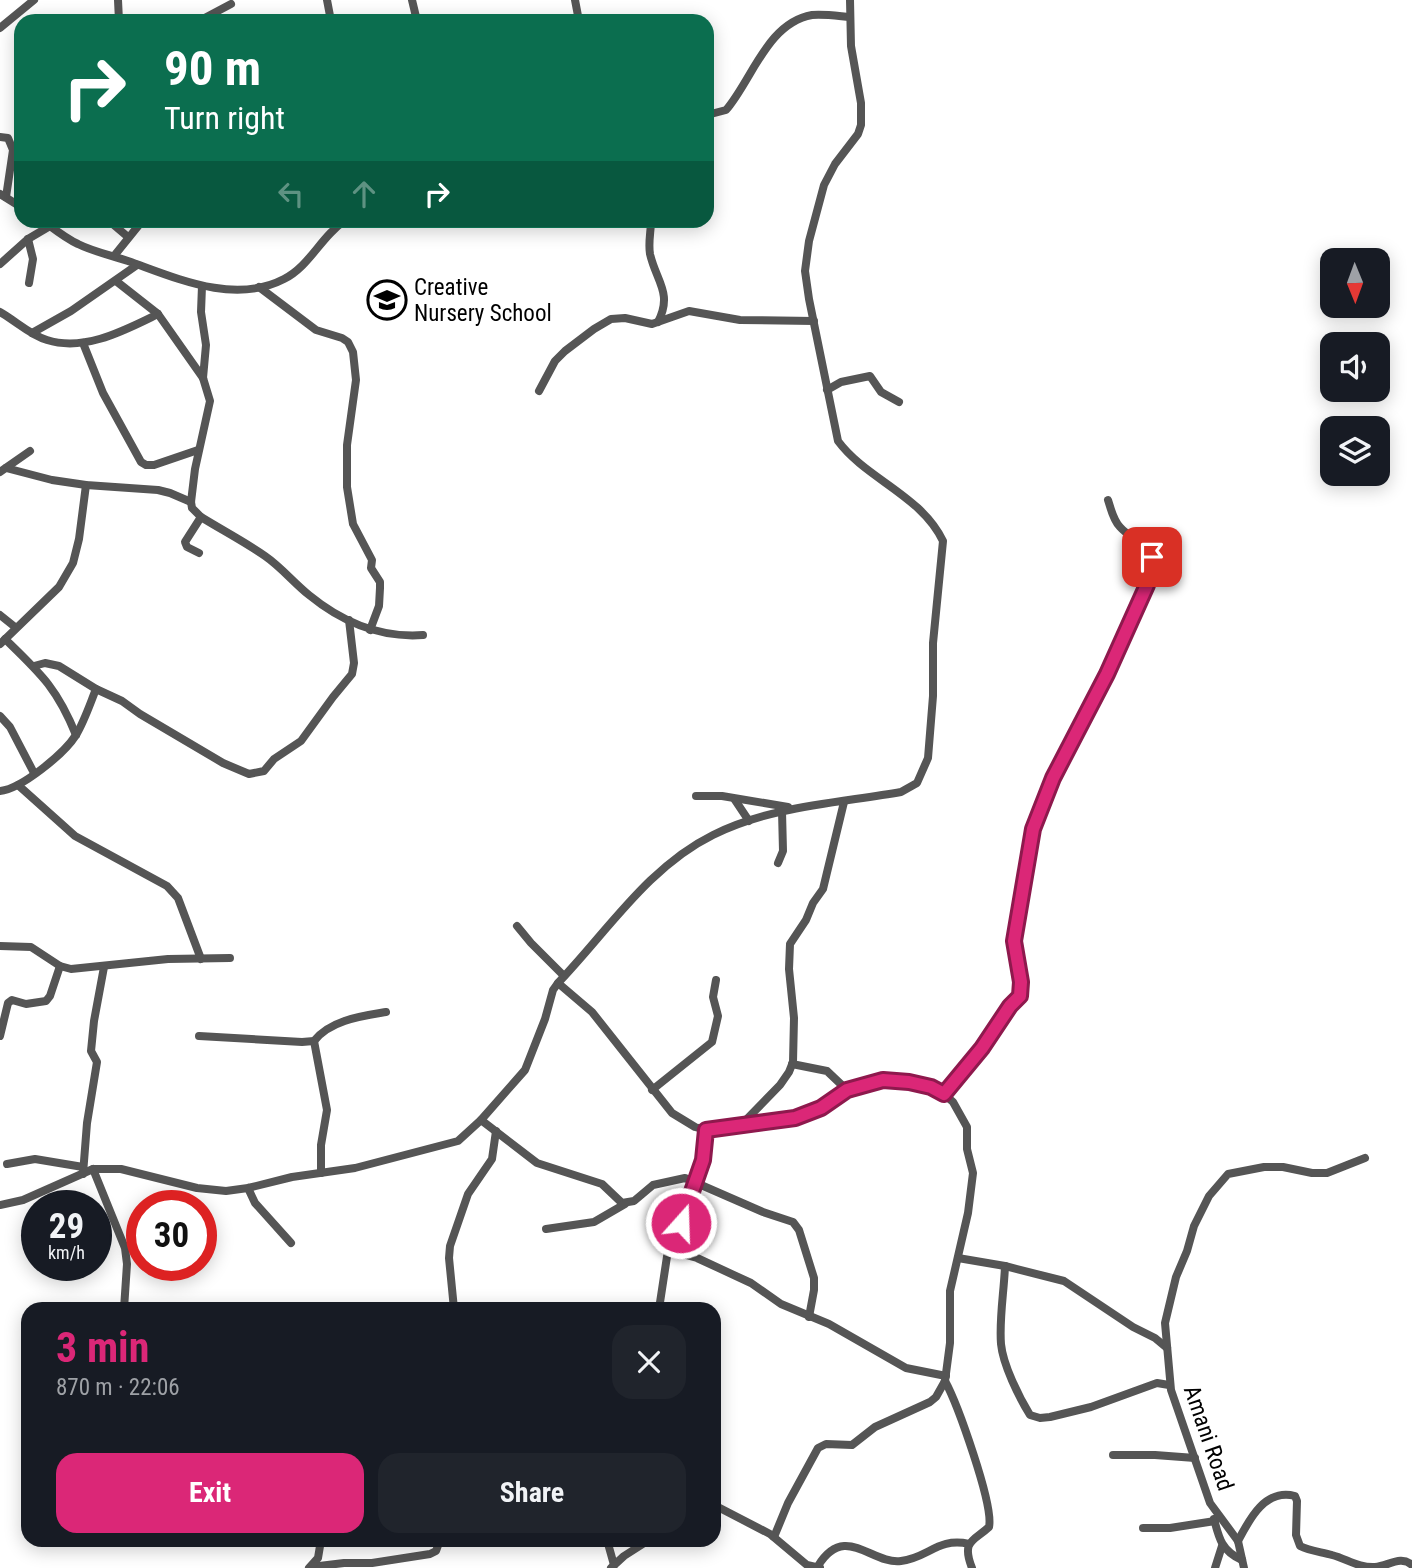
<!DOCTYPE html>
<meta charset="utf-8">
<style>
body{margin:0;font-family:"Roboto Condensed",sans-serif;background:#20242c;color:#f1f3f6;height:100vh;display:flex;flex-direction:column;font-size:26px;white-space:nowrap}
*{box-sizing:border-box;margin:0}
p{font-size:23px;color:#9ea1a6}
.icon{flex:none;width:38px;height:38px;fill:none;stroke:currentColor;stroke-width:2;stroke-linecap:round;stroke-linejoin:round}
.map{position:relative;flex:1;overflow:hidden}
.side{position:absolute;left:21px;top:1302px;width:700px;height:245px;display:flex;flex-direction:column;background:#171b24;border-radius:21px;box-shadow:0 4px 18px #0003}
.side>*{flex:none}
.banner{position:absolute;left:14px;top:14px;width:700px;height:214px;border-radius:21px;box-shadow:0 4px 18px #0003;background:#0b6e4f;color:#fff;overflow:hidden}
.needle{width:46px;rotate:179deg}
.buttons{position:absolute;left:1320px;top:248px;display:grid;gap:14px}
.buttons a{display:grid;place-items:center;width:70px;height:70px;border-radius:14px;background:#171b24;box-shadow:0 4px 18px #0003;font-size:35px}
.speed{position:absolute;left:21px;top:1190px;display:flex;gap:14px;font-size:35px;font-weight:700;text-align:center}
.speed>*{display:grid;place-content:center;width:91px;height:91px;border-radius:50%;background:#171b24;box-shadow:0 4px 18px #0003;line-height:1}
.speed small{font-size:18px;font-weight:400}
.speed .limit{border:10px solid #d22;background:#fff;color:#111}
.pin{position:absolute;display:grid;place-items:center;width:60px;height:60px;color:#fff;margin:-30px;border-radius:14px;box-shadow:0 4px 10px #0006}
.me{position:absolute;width:77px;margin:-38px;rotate:20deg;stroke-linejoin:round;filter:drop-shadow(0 0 5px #0008)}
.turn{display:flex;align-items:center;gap:24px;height:147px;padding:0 35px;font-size:32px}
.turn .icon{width:91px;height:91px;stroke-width:2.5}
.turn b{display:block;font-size:49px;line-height:60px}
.lanes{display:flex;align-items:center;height:66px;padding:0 35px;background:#0003;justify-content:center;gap:35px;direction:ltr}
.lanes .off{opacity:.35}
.round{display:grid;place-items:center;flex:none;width:74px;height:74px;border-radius:21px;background:#20242c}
.overview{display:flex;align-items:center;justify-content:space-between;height:119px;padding:0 35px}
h1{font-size:42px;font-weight:700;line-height:52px;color:#db2777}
.primary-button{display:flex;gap:14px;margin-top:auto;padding:14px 35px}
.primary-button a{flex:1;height:80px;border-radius:21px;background:#db2777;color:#fff;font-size:28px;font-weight:700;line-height:80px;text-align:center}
.primary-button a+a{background:#20242c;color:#f1f3f6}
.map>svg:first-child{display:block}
</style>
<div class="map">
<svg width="1412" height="1568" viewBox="0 0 1412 1568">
<rect width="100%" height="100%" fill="#fff"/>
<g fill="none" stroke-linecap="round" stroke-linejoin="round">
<g stroke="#555" stroke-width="8">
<path d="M118,0L119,21"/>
<path d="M327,0L331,21"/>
<path d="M412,0L417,21"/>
<path d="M575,0L579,21"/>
<path d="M199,21L231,4"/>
<path d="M0,28L34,0"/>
<path d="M707,115L726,110C752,80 767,23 812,15C825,14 838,16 850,17"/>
<path d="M0,137L8,138L13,150L6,197"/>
<path d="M0,194L21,207"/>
<path d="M42,220C53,228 65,238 78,244C94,252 111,255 128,261C176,278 234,305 284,279C310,266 321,236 346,220"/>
<path d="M108,220L128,237"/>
<path d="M651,220C651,232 648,242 650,254C656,281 673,293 658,322"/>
<path d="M28,239L33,259L29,283"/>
<path d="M114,256L143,220"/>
<path d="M0,264L28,239L50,226"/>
<path d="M116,281L158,314L203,378"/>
<path d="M202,286L201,312L206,345L203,378L210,401L195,469L191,502L192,508L201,517C222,530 245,542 265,556C281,567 294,583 309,595C342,622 381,638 423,635"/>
<path d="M259,287L316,330L342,338L348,342L353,352L356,380L347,445V487L353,524L372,560L371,568L380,582V588L379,606L370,630"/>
<path d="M0,312C16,321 30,335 47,340C85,352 125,330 158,314"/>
<path d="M32,333L71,311L137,265"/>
<path d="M83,343L103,393L141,462L146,465H154L198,450"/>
<path d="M827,390L841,382L870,376L881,392L899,402"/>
<path d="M539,391L555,361L565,351L594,329L611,319L625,318L652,324L689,311L740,320L814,321"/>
<path d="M6,468L52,480L86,485L158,490L170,493L191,502"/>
<path d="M0,472L30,451"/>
<path d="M199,553L187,547L185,542L201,517"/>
<path d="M0,615L15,627"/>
<path d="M5,639C41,674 57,688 76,735"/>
<path d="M0,644L59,587L73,563L79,539L86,485"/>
<path d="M34,666L45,663L59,666L96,689L122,701L140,714L223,763L249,774L264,771L274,759L301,741L333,697L352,674L354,663L349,620"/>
<path d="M0,716L10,727L34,773"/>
<path d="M18,785L75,836L167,886L178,898L201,959"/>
<path d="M0,791C21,789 64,754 76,735C84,722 90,704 96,689"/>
<path d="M696,796H722L788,807"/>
<path d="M735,800L749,821"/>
<path d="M778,863L783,851L782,811"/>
<path d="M517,926L531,943L564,976"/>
<path d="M0,946L31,947L60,966L71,969L168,959L230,958"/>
<path d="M558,983L592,1012L672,1113L695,1127L706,1130L723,1128L795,1118L821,1108L847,1090L883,1080L931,1087L944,1094L953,1102L967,1127V1149L973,1173L968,1213L950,1291V1343L945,1381L936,1397L930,1402L875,1427L852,1445L826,1444L818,1448L788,1503L774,1537"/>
<path d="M0,1036L8,1003L12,1000L26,1004L46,1001L50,996L60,966"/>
<path d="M199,1036L302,1042L314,1041C330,1020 362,1016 386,1012"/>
<path d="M314,1041L327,1110L321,1145V1173"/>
<path d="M792,1064L827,1071L847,1090"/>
<path d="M652,1090L712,1042L718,1016L713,997L716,980"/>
<path d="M944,1094L982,1048L1010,1006L1019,996L1021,982L1014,941L1033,829L1043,799L1073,736L1107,674L1152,571C1157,545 1133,542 1120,527C1113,520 1111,509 1108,500"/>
<path d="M481,1120L537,1163L602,1184L622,1203L634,1201L653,1185L685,1178L763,1212L793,1222L799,1230L814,1278V1290L809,1317"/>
<path d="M742,1124L780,1085L789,1072L793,1062L794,1018L789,969L790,944L806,920L813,903L823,889L844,802"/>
<path d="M7,1164L35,1159L83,1167"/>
<path d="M93,1169L125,1248L127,1264L124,1309"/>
<path d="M83,1174L87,1123L97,1062L91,1051L94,1021L104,967"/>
<path d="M248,1188L255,1203L291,1243"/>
<path d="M0,1205L23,1200L93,1169H121L197,1188L226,1191L248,1188L292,1177L355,1168L458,1141L481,1120L525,1070L545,1019L553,990L558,983C607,932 648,867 713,835C771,806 838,803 901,792L917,783L928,758L933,696V643L943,541C921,495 866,479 838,441L809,299L805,271L809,241L824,185L835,164L858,134L861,125V103L851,46L850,0"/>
<path d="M546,1229L594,1222L625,1204"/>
<path d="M668,1250L697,1258L751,1283L781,1304L829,1324L906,1368L946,1376"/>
<path d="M958,1258L1005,1266L1064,1281L1133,1327L1155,1338L1167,1348"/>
<path d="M1005,1266C1004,1292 999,1319 1001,1344C1003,1365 1019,1397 1030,1415L1040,1418L1050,1417L1091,1407L1157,1383L1169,1385"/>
<path d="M454,1309L449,1258L450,1246L468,1194L492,1159L496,1131"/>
<path d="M659,1309L668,1250L692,1196L694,1181L701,1167L706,1130"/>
<path d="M945,1381C957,1403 994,1505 989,1527C974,1541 961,1540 972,1568"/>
<path d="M1113,1455H1155L1195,1458"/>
<path d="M714,1505L770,1534L807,1565L820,1568"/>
<path d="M1214,1519C1219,1539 1222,1551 1242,1560"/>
<path d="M1143,1528H1170L1215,1521"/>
<path d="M607,1540L614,1565"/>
<path d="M1238,1541C1249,1520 1265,1488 1295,1496L1297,1501L1296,1535L1300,1546C1310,1551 1322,1552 1332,1555C1347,1559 1359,1568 1375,1567C1388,1566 1401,1555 1412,1565"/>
<path d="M818,1566C845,1522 872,1565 901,1561C928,1558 938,1537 969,1544"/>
<path d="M311,1567L344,1563H372L430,1554L436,1551L440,1540"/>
<path d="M309,1568L318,1558L321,1540"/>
<path d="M611,1568L624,1556L649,1540"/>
<path d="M1215,1568L1222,1546"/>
<path d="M1244,1568L1238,1541L1210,1503L1171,1390L1165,1323L1176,1277L1187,1251L1194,1226L1209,1196L1228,1174L1264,1167H1283L1312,1173H1327L1365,1158"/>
</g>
</g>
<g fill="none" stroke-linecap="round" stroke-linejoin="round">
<g stroke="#8e194d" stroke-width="18">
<path id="route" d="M681,1223L703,1160L706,1130L795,1118L821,1108L847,1090L883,1080L909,1082L931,1087L944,1094L982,1048L1010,1006L1020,996L1021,982L1014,941L1033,829L1053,778L1107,674L1147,585L1153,565L1152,557"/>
</g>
<use href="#route" stroke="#db2777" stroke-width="12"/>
</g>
<defs>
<g id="school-ring" transform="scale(2.0125)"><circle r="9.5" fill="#fff" stroke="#000" stroke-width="1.5"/><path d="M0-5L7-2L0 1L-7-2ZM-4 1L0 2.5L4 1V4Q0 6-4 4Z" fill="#000"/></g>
</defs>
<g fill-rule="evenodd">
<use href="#school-ring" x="387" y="300"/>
</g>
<g text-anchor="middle" stroke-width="5" stroke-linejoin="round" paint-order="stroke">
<g font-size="23" fill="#000" stroke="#fff" text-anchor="start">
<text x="414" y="295">Creative<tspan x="414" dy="26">Nursery School</tspan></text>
</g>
<g font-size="23" fill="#000" stroke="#fff">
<text transform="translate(1209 1438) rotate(71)" y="8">Amani Road</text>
</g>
</g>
</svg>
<div class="buttons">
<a><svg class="needle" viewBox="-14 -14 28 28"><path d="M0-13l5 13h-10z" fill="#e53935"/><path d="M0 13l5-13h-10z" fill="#9ea1a6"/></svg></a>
<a><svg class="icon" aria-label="sound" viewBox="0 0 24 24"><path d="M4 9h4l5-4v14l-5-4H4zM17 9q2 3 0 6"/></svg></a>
<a><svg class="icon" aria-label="layers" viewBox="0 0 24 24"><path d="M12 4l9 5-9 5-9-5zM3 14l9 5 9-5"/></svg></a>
</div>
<div class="speed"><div>29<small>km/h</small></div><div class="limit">30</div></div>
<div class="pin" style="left:1152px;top:557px;background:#d93025"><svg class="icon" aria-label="arrive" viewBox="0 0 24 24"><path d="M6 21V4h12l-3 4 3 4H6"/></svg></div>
<svg class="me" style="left:681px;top:1223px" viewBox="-20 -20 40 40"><circle r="17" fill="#db2777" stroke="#fff" stroke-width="3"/><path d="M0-11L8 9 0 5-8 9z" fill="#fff"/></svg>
<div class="banner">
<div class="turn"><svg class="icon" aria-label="right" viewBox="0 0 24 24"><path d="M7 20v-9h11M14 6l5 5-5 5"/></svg><div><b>90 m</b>Turn right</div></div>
<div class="lanes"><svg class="icon off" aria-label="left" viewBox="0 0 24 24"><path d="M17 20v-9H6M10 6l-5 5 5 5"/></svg><svg class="icon off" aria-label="ahead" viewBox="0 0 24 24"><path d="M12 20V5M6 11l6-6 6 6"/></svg><svg class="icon" aria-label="right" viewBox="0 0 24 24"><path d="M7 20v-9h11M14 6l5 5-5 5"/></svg></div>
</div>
<section class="side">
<div class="overview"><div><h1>3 min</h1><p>870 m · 22:06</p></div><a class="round"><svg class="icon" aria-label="close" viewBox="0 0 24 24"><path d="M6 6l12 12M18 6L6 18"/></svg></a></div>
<div class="primary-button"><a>Exit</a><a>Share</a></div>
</section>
</div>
